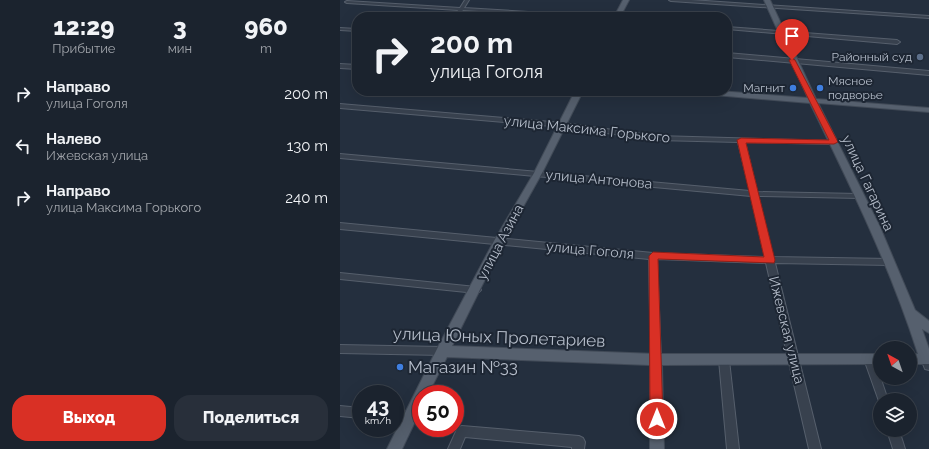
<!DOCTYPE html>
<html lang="ru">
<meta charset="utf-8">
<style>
body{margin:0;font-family:Raleway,sans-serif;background:#282f3a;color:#f1f3f6;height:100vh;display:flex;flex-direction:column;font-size:15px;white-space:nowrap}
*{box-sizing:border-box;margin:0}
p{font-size:13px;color:#a0a4aa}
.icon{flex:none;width:22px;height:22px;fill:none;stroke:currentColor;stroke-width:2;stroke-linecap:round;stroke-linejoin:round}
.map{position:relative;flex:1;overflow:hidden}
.drawer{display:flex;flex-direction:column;background:#1b232e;width:340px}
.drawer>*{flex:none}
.top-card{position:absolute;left:12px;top:12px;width:380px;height:84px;border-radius:16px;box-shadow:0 4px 16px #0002,0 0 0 1px #39404a;background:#1b232e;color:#f1f3f6;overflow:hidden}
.needle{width:26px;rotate:320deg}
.fabs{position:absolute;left:533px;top:341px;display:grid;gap:8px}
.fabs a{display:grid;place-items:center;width:44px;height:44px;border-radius:50%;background:#1b232e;box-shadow:0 4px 16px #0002,0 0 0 1px #39404a;font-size:20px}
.speed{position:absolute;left:12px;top:385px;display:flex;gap:8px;font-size:20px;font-weight:700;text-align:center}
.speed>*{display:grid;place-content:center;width:52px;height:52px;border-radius:50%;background:#1b232e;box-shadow:0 4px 16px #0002,0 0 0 1px #39404a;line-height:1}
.speed small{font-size:10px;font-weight:400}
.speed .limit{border:6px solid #d22;background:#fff;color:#111}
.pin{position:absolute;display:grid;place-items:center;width:34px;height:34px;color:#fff;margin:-41px -17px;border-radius:50% 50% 50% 0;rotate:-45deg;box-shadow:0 0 4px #0007}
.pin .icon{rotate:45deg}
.me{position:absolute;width:44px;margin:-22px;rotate:0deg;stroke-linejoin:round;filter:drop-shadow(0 0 3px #0008)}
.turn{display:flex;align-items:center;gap:14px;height:84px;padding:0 12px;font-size:18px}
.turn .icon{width:52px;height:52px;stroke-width:2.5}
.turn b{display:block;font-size:28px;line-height:34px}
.eta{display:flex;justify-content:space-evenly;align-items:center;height:68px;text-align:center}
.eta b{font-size:24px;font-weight:800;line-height:28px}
.button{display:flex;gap:8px;margin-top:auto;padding:8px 12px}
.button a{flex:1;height:46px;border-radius:16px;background:#d93025;color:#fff;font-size:16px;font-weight:800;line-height:46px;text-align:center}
.button a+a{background:#282f3a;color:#f1f3f6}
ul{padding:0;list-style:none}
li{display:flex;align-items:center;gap:12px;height:52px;padding:0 12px}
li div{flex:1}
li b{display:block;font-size:15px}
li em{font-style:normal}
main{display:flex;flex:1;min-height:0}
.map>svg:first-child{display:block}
</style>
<main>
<section class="drawer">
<div class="eta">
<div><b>12:29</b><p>Прибытие</p></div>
<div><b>3</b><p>мин</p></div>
<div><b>960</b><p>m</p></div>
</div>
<ul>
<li><svg class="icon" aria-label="right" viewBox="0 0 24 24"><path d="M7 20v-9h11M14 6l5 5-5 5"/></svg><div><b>Направо</b><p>улица Гоголя</p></div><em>200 m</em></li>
<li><svg class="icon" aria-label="left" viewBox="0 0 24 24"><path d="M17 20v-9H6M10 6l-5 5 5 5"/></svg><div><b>Налево</b><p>Ижевская улица</p></div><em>130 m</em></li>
<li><svg class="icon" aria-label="right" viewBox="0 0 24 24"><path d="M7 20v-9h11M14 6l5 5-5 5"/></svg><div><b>Направо</b><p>улица Максима Горького</p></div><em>240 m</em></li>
</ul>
<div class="button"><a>Выход</a><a>Поделиться</a></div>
</section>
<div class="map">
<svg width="589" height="449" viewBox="0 0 589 449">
<rect width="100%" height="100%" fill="#242f3e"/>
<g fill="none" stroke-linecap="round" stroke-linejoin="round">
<g stroke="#565f6c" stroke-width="2">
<g id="minor">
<path d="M125,0H129L124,8L253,16L255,17H230L123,10L118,17H114L118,10L7,3L5,2L7,1L120,8Z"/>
<path d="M329,0H351L589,16V18L331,1Z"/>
<path d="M387,27L557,40L560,42L557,44L387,29Z"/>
<path d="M0,28L17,29V31L0,30Z"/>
<path d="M387,53L589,71V75L387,57Z"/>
<path d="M0,64L17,65V69L0,68Z"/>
<path d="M0,104L223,123L317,136L496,141L497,142L494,144L405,142L417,192L519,194L523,196L519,198L418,196L433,257L550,259L553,260L554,262L553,264L550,265L435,263L481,449H469L426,263L317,259L321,360L320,363L316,364L312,363L311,360L309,259L0,229V223L313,253L425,257L411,196L0,158V154L410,191L398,142L317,140L223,127L0,108Z"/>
<path d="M0,273L136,287L139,288L141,290L139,292L136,293L0,279Z"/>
<path d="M0,345L102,347L106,348L107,351L106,354L102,355L0,353Z"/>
<path d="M529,355L533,356L534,359L548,400H540V404L524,359L525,356Z"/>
<path d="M586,355L589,356V370L585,369L581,359L582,356Z"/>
<path d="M384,356L388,357L389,360L399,449H387L379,360L380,357Z"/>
<path d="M0,406L21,408V418L0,416Z"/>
<path d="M55,411L70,412L74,413L76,417L74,421L70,422L55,421Z"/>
<path d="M122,426L239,436L243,438L245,442L244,449H232V447L125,437L120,449H108L118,427Z"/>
<path d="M547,430H559L565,449H553Z"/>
</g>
</g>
<g stroke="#414a57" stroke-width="2">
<g id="major">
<path d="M283,0H289L280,17H274Z"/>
<path d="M424,0H430L476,99L589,108V112L478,103L540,227L575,310L589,321V333L582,329L589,349V364H570V354H578C550,266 510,185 470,103L351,93L347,91H379L468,98Z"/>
<path d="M235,91H243L202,173L164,241L112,346L316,354H540V364L322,365L324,449H310V365L107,357L88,394H81V409L62,449H47L98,347L154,241L194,173Z"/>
</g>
</g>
<use href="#minor" fill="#38414e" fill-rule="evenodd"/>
<use href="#major" fill="#56606e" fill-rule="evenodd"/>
</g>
<path fill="#d93025" stroke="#8d1f18" d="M452,58L455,60L498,142L494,144L406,143L435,260L434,263L318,259L323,419L321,424L317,425L312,424L310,419L309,256L313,252L424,257L397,140L401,138L489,140L449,60Z"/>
<circle fill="#5c6f8a" stroke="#1d2633" stroke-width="1.5" cx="580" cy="57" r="4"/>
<g fill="#3f7fe0" stroke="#1d2633" stroke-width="1.5">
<circle cx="453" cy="88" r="4"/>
<circle cx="480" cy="88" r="4"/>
<circle cx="60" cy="367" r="4"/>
</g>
<g text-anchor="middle" stroke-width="4" stroke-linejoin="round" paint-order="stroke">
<g font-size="12" fill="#b4bcc9" stroke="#1d2633" text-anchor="end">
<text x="572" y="61">Районный суд</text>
<text x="488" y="85" text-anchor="start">Мясное<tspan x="488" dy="14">подворье</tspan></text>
<text x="445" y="92">Магнит</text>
</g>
<g font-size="14" fill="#b4bcc9" stroke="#1d2633">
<text transform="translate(247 129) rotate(6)" y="5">улица Максима Горького</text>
<text transform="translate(259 179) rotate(5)" y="5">улица Антонова</text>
<text transform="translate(528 183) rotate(65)" y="5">улица Гагарина</text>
<text transform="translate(160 242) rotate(-62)" y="5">улица Азина</text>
<text transform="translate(250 250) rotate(5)" y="5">улица Гоголя</text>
<text transform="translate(447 330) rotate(76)" y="5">Ижевская улица</text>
</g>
<g font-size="17" fill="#b4bcc9" stroke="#1d2633">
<text transform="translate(159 337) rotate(2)" y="6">улица Юных Пролетариев</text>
</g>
<g font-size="17" fill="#b4bcc9" stroke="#1d2633" text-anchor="start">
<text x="68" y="373">Магазин №33</text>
</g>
</g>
</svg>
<div class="fabs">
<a><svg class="needle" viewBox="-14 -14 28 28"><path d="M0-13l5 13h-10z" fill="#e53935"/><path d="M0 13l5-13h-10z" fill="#a0a4aa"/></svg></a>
<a><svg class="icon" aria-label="layers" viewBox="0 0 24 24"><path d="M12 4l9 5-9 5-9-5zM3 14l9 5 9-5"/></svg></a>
</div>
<div class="speed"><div>43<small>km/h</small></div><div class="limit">50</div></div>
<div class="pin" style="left:452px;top:60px;background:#d93025"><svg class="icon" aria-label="arrive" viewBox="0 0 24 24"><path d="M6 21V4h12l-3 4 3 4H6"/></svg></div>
<svg class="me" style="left:317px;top:419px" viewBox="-20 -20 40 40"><circle r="17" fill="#d93025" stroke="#fff" stroke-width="3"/><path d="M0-11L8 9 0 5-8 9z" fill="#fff"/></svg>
<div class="top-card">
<div class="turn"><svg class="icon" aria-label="right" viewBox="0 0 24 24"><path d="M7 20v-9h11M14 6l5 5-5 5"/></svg><div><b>200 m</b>улица Гоголя</div></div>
</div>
</div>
</main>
